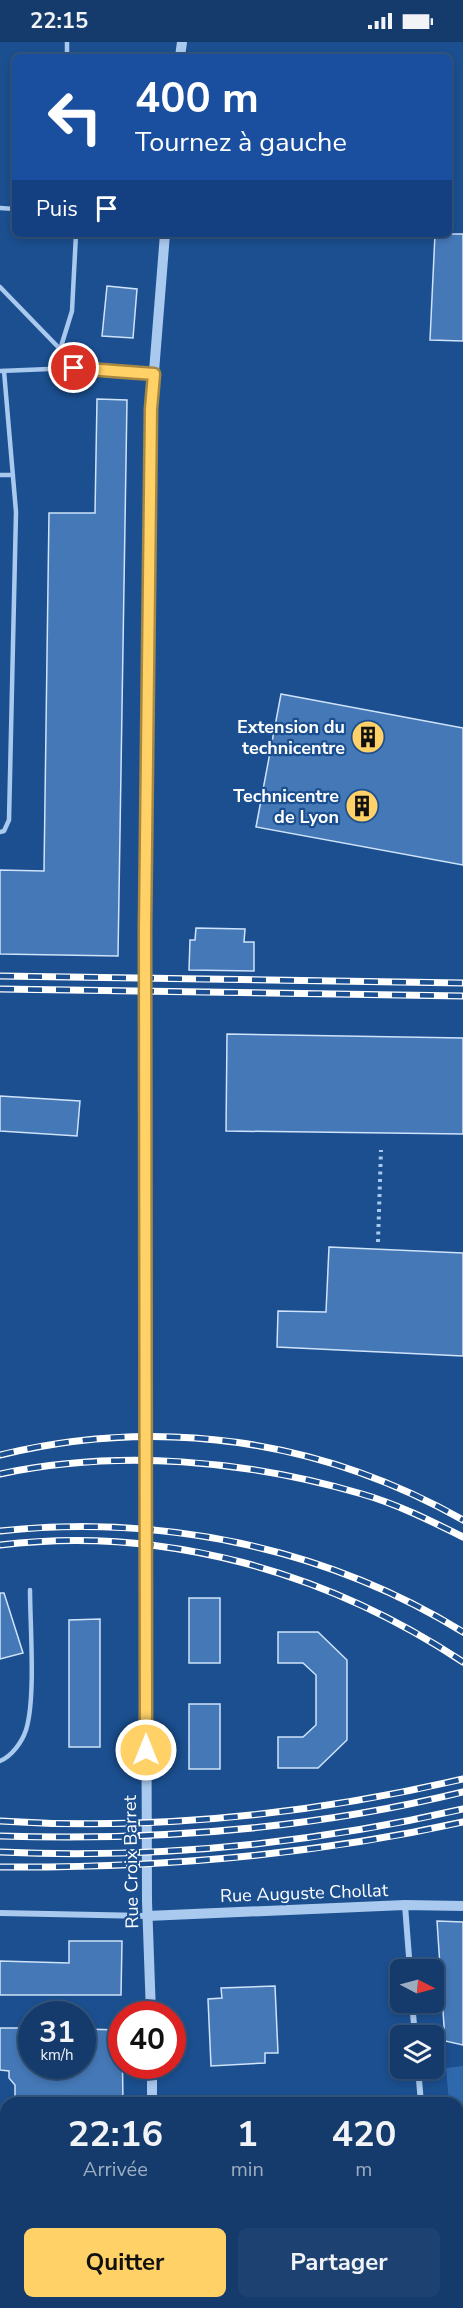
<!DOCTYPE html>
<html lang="fr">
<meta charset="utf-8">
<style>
body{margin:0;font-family:"Nunito Sans",sans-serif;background:#1d4271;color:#f1f3f6;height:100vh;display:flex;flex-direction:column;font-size:22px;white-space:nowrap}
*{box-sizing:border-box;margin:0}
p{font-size:20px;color:#9dadc1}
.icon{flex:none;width:33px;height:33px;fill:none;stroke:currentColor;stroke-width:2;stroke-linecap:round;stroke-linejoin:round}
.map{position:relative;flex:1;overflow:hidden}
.sheet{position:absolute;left:0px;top:2055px;width:464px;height:212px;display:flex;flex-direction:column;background:#143b6b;border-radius:18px 18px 0 0;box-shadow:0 3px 9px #0003,0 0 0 2px #33557e}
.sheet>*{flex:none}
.hud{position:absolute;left:12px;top:12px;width:440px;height:183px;border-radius:9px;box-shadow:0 3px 9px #0003,0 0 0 2px #33557e;background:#1a4fa0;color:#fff;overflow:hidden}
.needle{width:39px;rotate:96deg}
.buttons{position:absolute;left:390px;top:1917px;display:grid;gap:12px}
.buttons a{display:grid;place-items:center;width:54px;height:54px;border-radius:9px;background:#143b6b;box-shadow:0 3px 9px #0003,0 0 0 2px #33557e;font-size:30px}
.speed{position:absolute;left:18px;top:1959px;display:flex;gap:12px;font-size:30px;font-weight:700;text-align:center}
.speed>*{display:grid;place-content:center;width:78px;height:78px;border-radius:50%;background:#143b6b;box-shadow:0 3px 9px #0003,0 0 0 2px #33557e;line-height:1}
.speed small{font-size:15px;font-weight:400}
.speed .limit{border:9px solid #d22;background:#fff;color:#111}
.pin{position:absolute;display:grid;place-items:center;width:51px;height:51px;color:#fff;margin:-26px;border:3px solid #fff;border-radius:50%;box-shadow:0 2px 6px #0007}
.me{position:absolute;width:66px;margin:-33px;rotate:0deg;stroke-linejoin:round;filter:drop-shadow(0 0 4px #0008)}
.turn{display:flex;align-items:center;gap:21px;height:126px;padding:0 24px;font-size:27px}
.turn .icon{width:78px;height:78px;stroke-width:2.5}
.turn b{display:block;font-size:42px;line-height:51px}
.then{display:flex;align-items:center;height:57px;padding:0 24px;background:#0003;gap:12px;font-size:22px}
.eta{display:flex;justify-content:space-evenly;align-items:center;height:102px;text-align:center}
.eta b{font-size:36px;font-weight:700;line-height:42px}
.button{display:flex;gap:12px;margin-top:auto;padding:12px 24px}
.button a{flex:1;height:69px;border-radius:9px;background:#ffd166;color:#111;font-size:24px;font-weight:700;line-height:69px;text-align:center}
.button a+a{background:#1d4271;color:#f1f3f6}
.status{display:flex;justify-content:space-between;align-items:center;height:42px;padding:0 30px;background:#143b6b;direction:ltr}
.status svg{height:16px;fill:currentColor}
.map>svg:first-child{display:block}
</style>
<div class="status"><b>22:15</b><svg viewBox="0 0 49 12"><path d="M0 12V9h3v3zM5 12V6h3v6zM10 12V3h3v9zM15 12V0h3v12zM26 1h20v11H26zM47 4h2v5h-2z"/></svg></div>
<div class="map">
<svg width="463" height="2266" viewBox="0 0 463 2266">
<rect width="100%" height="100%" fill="#1b4f8f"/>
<g fill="#2e69ad">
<path d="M463,2024V2109H458V2061H449L446,2026Z"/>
<path d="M420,2260L421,2266H362V2264Z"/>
</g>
<g fill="#4478b7" stroke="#cfe3fa" stroke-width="1.5">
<path d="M435,192H463V299L430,298Z"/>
<path d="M107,244L137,247L133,296L102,294Z"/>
<path d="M97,357L127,358L118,914L0,912V828L44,829L49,471H95Z"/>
<path d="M281,652L463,686V823L256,785Z"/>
<path d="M196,886L245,887L244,900H254V929L189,928L190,898H195Z"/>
<path d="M227,992L463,996V1092L226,1089Z"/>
<path d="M0,1054L80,1059L77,1094L0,1089Z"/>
<path d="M329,1205L463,1211V1314L277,1305L278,1269L326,1270Z"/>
<path d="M0,1551H4L23,1611L0,1617Z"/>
<rect x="189" y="1556" width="31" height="65"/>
<path d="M100,1577V1705H69V1578Z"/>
<path d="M278,1590H318L347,1618V1698L318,1726H278V1695H303L316,1683V1633L303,1621H278Z"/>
<rect x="189" y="1662" width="31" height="65"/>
<path d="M437,1879L463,1880V2003L445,1999Z"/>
<path d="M69,1899H122L121,1953H0V1919L69,1921Z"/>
<path d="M275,1944L278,2011H265V2021L211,2024L208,1957L222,1956L221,1946Z"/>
<path d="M0,1986H32V2024H82V1987L122,1988L123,2061H15V2043L9,2036V2029L0,2028Z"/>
</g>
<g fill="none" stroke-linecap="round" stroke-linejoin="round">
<g stroke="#a9c9ee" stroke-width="4" stroke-dasharray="3 4.5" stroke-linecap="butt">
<path d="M378,1200L381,1108"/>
<path d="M458,2080L463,2078"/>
<path d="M335,2260V2266"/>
</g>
<g stroke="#a9c9ee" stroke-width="4.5">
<path d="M67,15V0"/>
<path d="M0,166L15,167"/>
<path d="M0,245L60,307"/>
<path d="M54,327L72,269L76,192"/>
<path d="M0,329L74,326L153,332"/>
<path d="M0,433H13"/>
<path d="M0,790L4,789L9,778L16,470L4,329"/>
<path d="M0,1719C12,1714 22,1700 26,1688C36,1656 30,1583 30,1548"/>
</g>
<g stroke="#a9c9ee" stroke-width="6">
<path d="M405,1863L410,1928"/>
<path d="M0,1871L147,1874"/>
<path d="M412,1960L415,1994"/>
<path d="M418,2026L421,2061"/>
<path d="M437,2260V2266"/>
</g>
<g stroke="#a9c9ee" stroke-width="10">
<path d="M180,15L182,0"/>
<path d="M145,887L151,367L165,192"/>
<path d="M146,1549L147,1859L151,1972"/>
<path d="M147,1874L405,1863L463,1864"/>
<path d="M152,2024V2061"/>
<path d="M154,2260V2266"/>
</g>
<g stroke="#fff" stroke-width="7">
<g id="rail">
<path d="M0,934L463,941"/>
<path d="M0,947L463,954"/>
<path d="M0,1413C160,1374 320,1397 463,1478"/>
<path d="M0,1432C119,1407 246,1418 362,1452C397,1462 431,1479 463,1495"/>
<path d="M0,1489C161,1472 325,1505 463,1590"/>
<path d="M0,1503C163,1483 327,1530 463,1620"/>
<path d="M0,1779C155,1789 312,1772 463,1737"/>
<path d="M0,1794C154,1799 313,1787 463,1750"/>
<path d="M0,1810C156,1817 311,1802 463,1767"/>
<path d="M0,1825C156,1826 310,1814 463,1780"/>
</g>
</g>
<use href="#rail" stroke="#1b4f8f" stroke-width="4.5" stroke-dasharray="14" stroke-linecap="butt"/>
<path stroke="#a9c9ee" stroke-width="10" d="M145,887L146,1549"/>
</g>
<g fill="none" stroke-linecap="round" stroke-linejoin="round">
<g stroke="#a68842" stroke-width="15">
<path id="route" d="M74,326L154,332L151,367L145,887L146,1708"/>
</g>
<use href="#route" stroke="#ffd166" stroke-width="10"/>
</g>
<defs>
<g id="building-disc" transform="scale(1.725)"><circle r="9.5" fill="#ffd166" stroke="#1b4f8f"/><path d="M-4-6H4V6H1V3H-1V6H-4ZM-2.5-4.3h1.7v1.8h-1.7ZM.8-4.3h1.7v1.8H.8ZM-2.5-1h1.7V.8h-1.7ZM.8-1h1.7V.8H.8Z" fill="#111"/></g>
</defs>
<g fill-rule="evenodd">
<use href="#building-disc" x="368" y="695"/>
<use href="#building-disc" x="362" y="764"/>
</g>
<g text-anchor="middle" stroke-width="4.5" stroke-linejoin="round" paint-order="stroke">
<g font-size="18" font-weight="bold" fill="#fff" stroke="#1b4f8f" text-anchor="end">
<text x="345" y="691">Extension du<tspan x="345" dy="21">technicentre</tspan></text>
<text x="339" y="760">Technicentre<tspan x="339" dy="21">de Lyon</tspan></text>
</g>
<g font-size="18" fill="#fff" stroke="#1b4f8f">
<text transform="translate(131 1820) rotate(-91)" y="6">Rue Croix Barret</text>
<text transform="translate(304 1851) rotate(-2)" y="6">Rue Auguste Chollat</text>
</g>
</g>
</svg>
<div class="buttons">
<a><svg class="needle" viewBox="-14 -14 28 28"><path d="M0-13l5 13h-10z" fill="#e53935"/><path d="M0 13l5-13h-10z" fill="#9dadc1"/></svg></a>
<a><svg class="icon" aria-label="layers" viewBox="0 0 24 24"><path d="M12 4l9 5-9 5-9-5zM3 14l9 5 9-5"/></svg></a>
</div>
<div class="speed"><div>31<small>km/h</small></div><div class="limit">40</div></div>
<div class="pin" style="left:74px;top:326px;background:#d93025"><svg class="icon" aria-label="arrive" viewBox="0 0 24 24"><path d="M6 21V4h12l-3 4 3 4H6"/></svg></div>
<svg class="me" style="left:146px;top:1708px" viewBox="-20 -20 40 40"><circle r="17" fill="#ffd166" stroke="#fff" stroke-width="3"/><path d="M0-11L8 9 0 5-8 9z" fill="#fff"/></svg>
<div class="hud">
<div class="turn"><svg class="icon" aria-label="left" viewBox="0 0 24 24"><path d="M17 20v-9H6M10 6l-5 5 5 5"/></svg><div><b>400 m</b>Tournez à gauche</div></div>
<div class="then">Puis<svg class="icon" aria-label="arrive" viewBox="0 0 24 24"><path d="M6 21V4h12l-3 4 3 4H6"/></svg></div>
</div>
<section class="sheet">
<div class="eta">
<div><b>22:16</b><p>Arrivée</p></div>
<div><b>1</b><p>min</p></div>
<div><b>420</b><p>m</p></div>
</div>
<div class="button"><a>Quitter</a><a>Partager</a></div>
</section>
</div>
